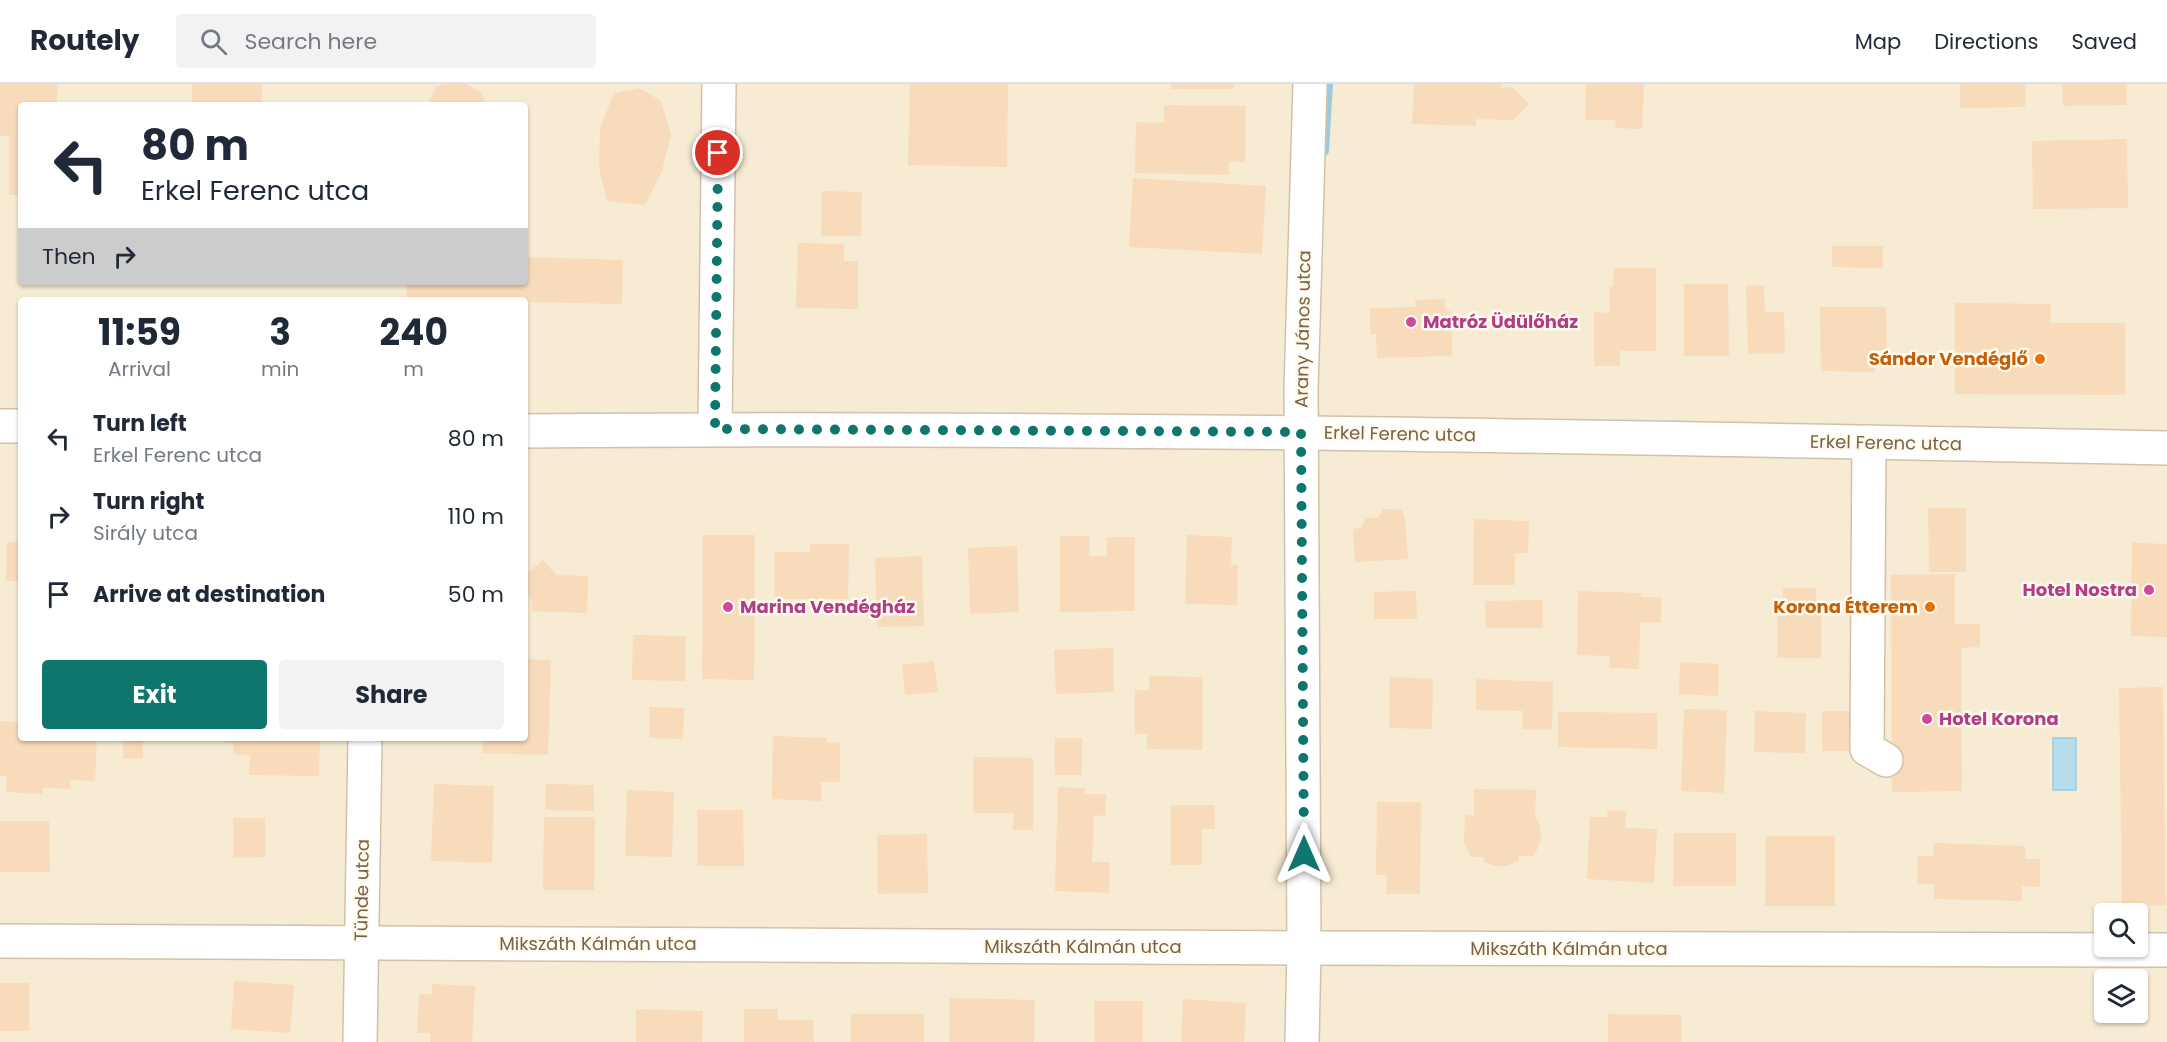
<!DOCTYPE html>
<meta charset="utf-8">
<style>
body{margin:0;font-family:Poppins,sans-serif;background:#f2f2f3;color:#1f2937;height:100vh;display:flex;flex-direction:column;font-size:22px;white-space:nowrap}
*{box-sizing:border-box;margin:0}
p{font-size:20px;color:#747a83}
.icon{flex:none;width:33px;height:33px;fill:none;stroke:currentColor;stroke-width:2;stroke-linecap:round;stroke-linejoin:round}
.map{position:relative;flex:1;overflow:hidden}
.sheet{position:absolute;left:18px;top:213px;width:510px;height:444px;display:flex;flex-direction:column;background:#fff;border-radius:6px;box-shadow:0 2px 4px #0004}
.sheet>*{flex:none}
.top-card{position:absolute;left:18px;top:18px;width:510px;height:183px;border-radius:6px;box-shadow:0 2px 4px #0004;background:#fff;color:#1f2937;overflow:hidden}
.fabs{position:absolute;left:2094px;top:819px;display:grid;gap:12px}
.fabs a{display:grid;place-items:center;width:54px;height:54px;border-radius:6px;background:#fff;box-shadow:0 2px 4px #0004;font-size:30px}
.pin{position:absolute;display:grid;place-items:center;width:51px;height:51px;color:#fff;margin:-26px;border:3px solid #fff;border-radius:50%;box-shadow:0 2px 6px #0007}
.me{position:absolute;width:66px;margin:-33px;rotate:0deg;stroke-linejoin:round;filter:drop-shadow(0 0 4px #0008)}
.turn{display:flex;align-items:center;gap:21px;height:126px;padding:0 24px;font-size:27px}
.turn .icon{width:78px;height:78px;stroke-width:2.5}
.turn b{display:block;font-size:42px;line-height:51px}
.then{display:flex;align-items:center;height:57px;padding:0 24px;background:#0003;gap:12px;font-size:22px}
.eta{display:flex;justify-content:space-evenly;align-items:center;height:102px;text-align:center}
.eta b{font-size:36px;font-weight:700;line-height:42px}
.cta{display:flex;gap:12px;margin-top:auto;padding:12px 24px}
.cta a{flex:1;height:69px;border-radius:6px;background:#0f766e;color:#fff;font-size:24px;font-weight:700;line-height:69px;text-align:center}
.cta a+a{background:#f2f2f3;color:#1f2937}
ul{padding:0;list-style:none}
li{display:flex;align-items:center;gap:18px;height:78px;padding:0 24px}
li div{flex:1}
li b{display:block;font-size:22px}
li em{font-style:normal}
header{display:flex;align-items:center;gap:36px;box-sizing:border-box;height:84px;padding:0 30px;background:#fff;border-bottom:2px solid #e0e1e3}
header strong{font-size:28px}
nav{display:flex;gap:33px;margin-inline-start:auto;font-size:21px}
.search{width:420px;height:54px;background:#f2f2f3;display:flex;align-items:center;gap:15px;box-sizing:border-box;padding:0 21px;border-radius:6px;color:#747a83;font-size:22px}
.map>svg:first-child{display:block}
</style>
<header>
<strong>Routely</strong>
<div class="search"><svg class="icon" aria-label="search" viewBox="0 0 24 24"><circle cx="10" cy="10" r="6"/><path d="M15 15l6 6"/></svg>Search here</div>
<nav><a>Map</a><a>Directions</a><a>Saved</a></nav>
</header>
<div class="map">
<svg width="2167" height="958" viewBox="0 0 2167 958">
<rect width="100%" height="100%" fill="#fef8e6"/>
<path fill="#f7ebd3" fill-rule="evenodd" d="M0,0H2167V958H0ZM21,21H525V198H21ZM21,216H525V654H21ZM2104,830H2138V862H2104ZM2104,896H2138V928H2104Z"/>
<rect fill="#b7dceb" stroke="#9ccbde" stroke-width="1.5" x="2053" y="654" width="23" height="52"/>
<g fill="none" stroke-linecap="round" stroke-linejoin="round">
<path stroke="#9ccbde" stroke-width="10" d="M1324,67L1328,0"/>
</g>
<g fill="#f7dbba">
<path d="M0,0H57V21H21V111H9V52H0Z"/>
<rect x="192" y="0" width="70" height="21"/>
<path d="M445,0H467L482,9L486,21H428L436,2Z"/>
<path d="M910,0H1008L1007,83L908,81Z"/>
<rect x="1171" y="0" width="63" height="5"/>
<path d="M1414,0H1501V4L1512,3L1529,20L1513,36L1476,35V42L1412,40Z"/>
<path d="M1586,0H1644L1642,45L1615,44L1616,36H1585Z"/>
<path d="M1960,0H2025V23L1960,24Z"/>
<path d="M2062,0H2127V21L2063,22Z"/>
<path d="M639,4L661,17L671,51L662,87L645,121L607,117L599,84L600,44L614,9Z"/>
<path d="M1164,21L1246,22L1245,78L1229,77V91L1135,89L1136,38L1164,39Z"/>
<path d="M2127,55L2128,124L2033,125L2032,57Z"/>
<path d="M1133,94L1266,102L1262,170L1129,163Z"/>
<path d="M822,107L862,108L861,152H821Z"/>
<path d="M798,159L844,160V177H858V225L796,224Z"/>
<path d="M1832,162H1883V184L1832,183Z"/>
<path d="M525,173L623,176L622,220L525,218V216L406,215L407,198H525Z"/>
<path d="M1614,184H1656V267H1620V282H1594V228L1610,229L1609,203H1613Z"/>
<path d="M1684,200H1728L1729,272H1684Z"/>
<path d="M1764,201L1765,228H1784L1785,269L1748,270L1746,202Z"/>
<path d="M1445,215V227H1451L1452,272L1377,274L1376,250H1370V224L1416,223L1415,216Z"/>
<path d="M1955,219L2051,220V239H2125V311L1955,310Z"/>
<path d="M1820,223H1886L1887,266H1875V288L1821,287Z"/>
<path d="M1928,424H1966V488H1929Z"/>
<path d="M1383,425L1402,426L1405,435L1408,475L1355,478L1353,445L1361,444L1366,434H1378Z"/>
<path d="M1474,435L1529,437L1528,469H1515V501H1473Z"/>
<path d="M703,451H755L754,596L702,595Z"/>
<path d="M1187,451L1232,453L1231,481H1238L1237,521L1185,520Z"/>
<path d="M1060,452H1089V472H1107V453H1135V527L1060,528Z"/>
<path d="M7,458H21V497H6Z"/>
<path d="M2132,459L2167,460V553L2131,552Z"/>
<path d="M810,460H849L848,515H775V468H810Z"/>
<path d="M1017,462L1019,528L970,530L968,464Z"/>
<path d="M922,472L924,542L877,543L875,474Z"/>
<path d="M543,476L556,491L588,492L587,529L532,527V516L525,507V491Z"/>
<path d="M1955,490V540H1980V563L1961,564L1962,707L1892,708L1891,491Z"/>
<path d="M1783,504H1816V518H1821V574H1777L1778,518H1783Z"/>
<path d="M1416,507L1417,535H1374V508Z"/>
<path d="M1578,507L1641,509V513H1661V539L1640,538L1639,585L1609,584V572L1577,571Z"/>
<path d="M1543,516V544H1486L1485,517Z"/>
<path d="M633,551L686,552L685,597L632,596Z"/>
<path d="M1113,564L1114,608L1056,610L1054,566Z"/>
<path d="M525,575L551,576L548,671L482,669L483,654H525Z"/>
<path d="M934,577L938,608L905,611L902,581Z"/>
<path d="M1680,578L1719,580L1718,612L1679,610Z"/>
<path d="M1149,592L1203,593L1202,666L1147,665V650H1135V606H1149Z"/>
<path d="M1390,593L1433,595L1432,645L1389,644Z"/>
<path d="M1476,595L1553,598L1552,646L1522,645L1523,627L1476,626Z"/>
<path d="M2163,603L2166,821L2122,822L2119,604Z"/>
<path d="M649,623L684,624L683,655L649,654Z"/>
<path d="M1684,625L1727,626L1724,709L1681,707Z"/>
<path d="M1755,627L1806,629L1805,669L1754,668Z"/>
<path d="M1822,627H1856L1857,667H1822Z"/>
<path d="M1558,628L1657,629V665L1558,663Z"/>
<path d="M0,637L21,638V654H97L95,697L71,696L70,705L43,704L42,710L6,708L7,692H0Z"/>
<path d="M773,652L827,654L826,658L840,659V698H821V717L772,715Z"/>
<path d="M123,654H143V674L123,675Z"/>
<path d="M225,654H320L319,692L249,691L250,671L233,670V659H225Z"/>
<rect x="1055" y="654" width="27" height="37"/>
<path d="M973,673L1033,674V746H1013L1014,729H973Z"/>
<path d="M434,700L494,702L492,779L431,777Z"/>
<path d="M546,700L594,701V727L545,726Z"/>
<path d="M1058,703L1085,704V710H1106L1105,732L1094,731L1092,778H1110L1109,809L1055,807Z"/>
<path d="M1474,705L1536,706L1535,732L1540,742L1541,756L1534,772H1519V777L1506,782H1494L1484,777V773H1471L1464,758L1465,731L1474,732Z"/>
<path d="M627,706L674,708L672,773L625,772Z"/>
<path d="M1377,718H1421L1420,810H1386L1387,791H1376Z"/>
<path d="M1171,721H1215V745H1202V781H1171Z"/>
<path d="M697,726H743L744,782H697Z"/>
<path d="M1608,726L1626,727L1625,744L1657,745L1654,799L1587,795L1590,733H1607Z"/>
<path d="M544,733H595L594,806H543Z"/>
<path d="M233,734H265V773L233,774Z"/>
<path d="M0,737H49L50,788H0Z"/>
<path d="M1674,749H1736V802H1673Z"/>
<path d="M927,750L928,809L878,810L877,751Z"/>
<path d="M1766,752H1835V822H1765Z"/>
<path d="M1934,759L2025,762V775H2040V803L2022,802V817L1934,815V800H1917L1918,772H1933Z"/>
<path d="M234,897L294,901L290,949L231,945Z"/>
<rect x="0" y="899" width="29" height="48"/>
<path d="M432,900L475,902L472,958H430V949H417L419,910H432Z"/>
<path d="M950,914L1035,916L1034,958H949Z"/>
<path d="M1183,915L1246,919L1244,958H1181Z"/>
<path d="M1094,917H1143V958H1095Z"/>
<path d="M636,925L703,927L702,958H636Z"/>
<path d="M744,925H778V936H813L814,958H744Z"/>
<rect x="851" y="930" width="73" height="28"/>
<path d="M1608,930L1681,931V958H1608Z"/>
</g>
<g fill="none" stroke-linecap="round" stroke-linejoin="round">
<g stroke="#d2c1aa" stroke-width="36">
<g id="minor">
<path d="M0,342H21"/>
<path d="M715,345L719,0"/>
<path d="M525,347C1072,342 1620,353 2167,364"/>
<path d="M1869,358L1867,665L1886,676"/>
<path d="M0,857L1304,864L2167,866"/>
<path d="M360,958L365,654"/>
<path d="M1302,958L1304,864L1301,306L1310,0"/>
</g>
</g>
<use href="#minor" stroke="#fff" stroke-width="33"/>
</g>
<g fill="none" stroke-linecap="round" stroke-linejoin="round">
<path stroke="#0f766e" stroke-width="10" stroke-dasharray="0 18" d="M718,69L715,345L1301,348L1304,770"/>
</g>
<g fill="#d1479c" stroke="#fffbee" stroke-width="2">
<circle cx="1411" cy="238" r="6"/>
<circle cx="2149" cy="506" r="6"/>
<circle cx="728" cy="523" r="6"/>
<circle cx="1927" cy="635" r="6"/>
</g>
<g fill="#e8710a" stroke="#fffbee" stroke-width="2">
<circle cx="2040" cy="275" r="6"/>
<circle cx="1930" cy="523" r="6"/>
</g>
<g text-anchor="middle" stroke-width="5" stroke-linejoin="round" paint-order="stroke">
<g font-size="18" font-weight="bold" fill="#b23c85" stroke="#fffbee" text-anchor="start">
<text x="1423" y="244">Matróz Üdülőház</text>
<text x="2137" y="512" text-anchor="end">Hotel Nostra</text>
<text x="740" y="529">Marina Vendégház</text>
<text x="1939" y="641">Hotel Korona</text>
</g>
<g font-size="18" fill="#7b6147" stroke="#fffbee">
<text transform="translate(1303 245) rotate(-89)" y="6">Arany János utca</text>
<text transform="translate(1400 350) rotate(1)" y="6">Erkel Ferenc utca</text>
<text transform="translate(1886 359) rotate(1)" y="6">Erkel Ferenc utca</text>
<text transform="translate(362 806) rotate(-89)" y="6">Tünde utca</text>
<text x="598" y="866">Mikszáth Kálmán utca</text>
<text x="1083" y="869">Mikszáth Kálmán utca</text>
<text x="1569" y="871">Mikszáth Kálmán utca</text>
</g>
<g font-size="18" font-weight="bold" fill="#c56008" stroke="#fffbee" text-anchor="end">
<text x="2028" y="281">Sándor Vendéglő</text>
<text x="1918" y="529">Korona Étterem</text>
</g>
</g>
</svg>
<div class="fabs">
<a><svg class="icon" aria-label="search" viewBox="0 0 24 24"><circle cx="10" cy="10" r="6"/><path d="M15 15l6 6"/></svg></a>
<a><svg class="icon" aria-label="layers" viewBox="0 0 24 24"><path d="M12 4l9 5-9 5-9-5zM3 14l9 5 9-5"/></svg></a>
</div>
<div class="pin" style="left:718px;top:69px;background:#d93025"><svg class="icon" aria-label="arrive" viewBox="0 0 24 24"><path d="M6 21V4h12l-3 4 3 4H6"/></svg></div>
<svg class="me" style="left:1304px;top:770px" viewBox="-20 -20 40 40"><path d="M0-17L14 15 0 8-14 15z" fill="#0f766e" stroke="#fff" stroke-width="4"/></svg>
<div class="top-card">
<div class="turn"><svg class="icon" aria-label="left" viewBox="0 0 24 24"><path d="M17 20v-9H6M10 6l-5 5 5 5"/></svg><div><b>80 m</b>Erkel Ferenc utca</div></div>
<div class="then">Then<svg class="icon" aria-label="right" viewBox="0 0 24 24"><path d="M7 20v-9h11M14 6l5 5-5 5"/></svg></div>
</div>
<section class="sheet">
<div class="eta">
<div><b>11:59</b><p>Arrival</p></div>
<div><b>3</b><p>min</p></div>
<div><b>240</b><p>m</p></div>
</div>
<ul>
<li><svg class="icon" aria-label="left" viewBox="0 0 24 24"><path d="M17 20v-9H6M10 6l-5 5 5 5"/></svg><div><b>Turn left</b><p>Erkel Ferenc utca</p></div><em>80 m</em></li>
<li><svg class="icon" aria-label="right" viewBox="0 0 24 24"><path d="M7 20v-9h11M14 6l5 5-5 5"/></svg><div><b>Turn right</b><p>Sirály utca</p></div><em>110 m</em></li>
<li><svg class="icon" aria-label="arrive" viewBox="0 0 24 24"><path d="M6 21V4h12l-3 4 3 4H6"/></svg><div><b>Arrive at destination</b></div><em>50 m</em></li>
</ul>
<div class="cta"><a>Exit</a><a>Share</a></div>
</section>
</div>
